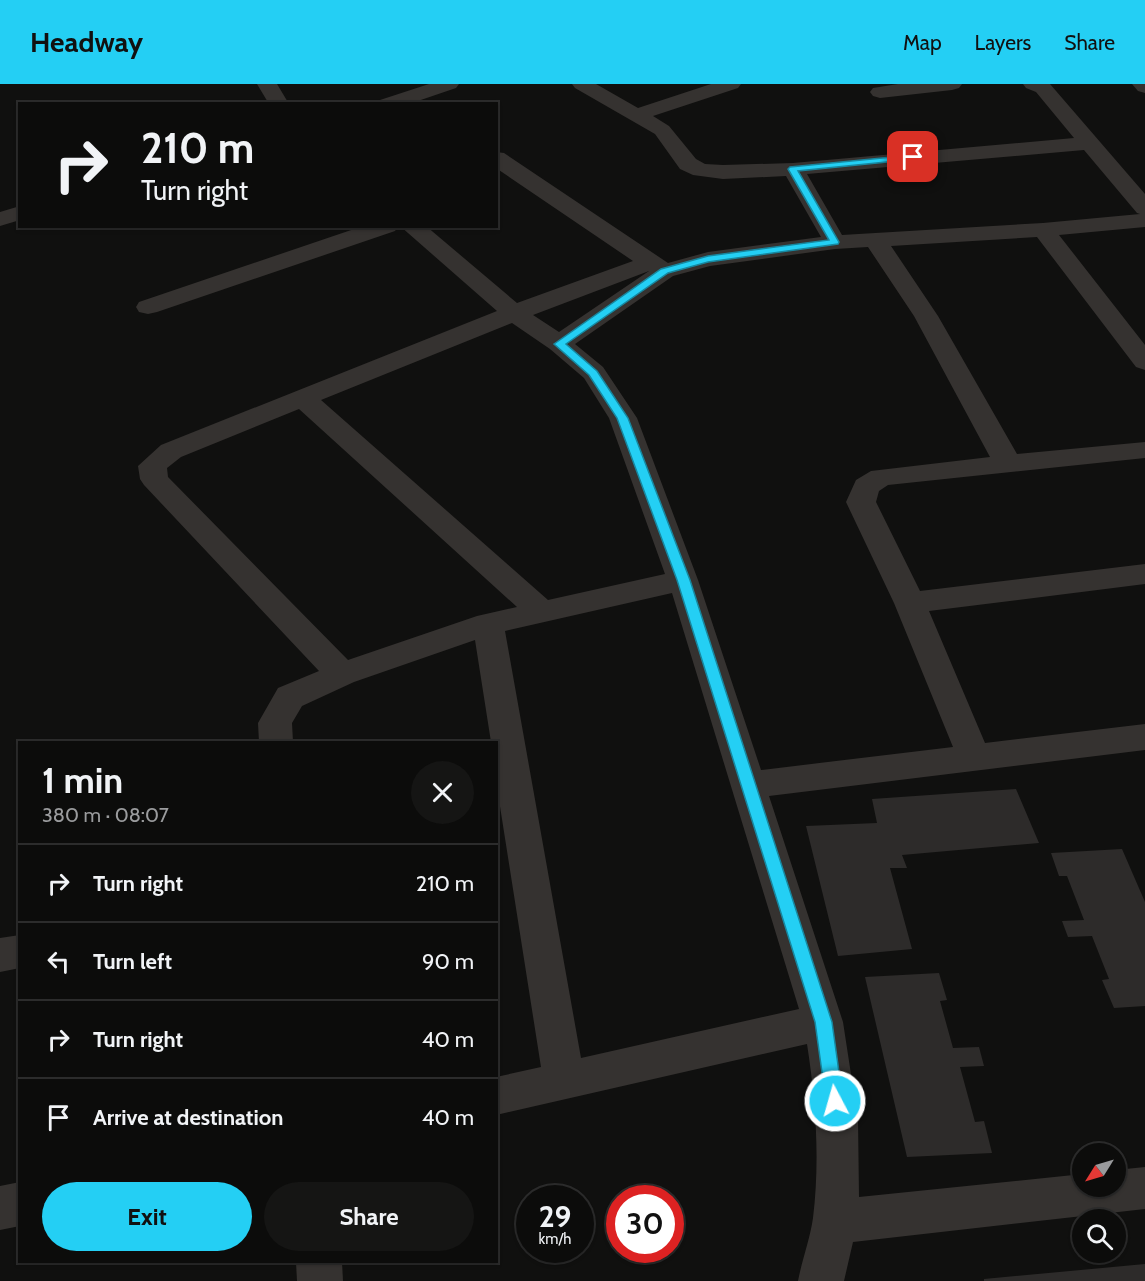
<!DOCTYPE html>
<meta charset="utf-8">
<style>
body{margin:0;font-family:Cabin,sans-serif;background:#151514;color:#f1f3f6;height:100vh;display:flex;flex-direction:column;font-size:22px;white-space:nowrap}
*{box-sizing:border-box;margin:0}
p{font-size:20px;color:#9a9b9d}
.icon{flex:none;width:33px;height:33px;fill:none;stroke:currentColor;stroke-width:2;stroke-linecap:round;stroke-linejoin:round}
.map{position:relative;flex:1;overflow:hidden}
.panel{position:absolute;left:18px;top:657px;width:480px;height:522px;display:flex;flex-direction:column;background:#0c0c0b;border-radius:0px;box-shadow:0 2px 4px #0004,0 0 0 2px #2c2c2c}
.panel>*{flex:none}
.top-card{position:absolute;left:18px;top:18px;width:480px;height:126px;border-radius:0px;box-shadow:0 2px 4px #0004,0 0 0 2px #2c2c2c;background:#0c0c0b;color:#f1f3f6;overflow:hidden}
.needle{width:39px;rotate:233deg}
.tools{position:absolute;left:1072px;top:1059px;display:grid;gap:12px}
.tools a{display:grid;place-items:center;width:54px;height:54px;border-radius:50%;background:#0c0c0b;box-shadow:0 2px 4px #0004,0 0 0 2px #2c2c2c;font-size:30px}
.speed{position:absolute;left:516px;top:1101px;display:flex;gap:12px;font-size:30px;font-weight:700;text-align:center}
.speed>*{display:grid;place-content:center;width:78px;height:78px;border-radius:50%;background:#0c0c0b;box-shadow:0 2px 4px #0004,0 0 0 2px #2c2c2c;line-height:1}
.speed small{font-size:15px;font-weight:400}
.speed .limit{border:9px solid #d22;background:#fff;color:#111}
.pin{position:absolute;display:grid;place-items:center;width:51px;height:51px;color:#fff;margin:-26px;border-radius:12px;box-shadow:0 3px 9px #0006}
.me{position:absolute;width:66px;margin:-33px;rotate:354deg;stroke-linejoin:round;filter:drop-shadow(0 0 4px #0008)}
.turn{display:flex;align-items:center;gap:21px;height:126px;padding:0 24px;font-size:27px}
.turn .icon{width:78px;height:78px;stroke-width:2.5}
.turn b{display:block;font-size:42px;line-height:51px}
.round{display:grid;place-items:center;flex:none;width:63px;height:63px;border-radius:32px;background:#151514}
.summary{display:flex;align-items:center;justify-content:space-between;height:102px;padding:0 24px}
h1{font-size:36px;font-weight:700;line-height:45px}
.primary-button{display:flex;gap:12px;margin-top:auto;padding:12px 24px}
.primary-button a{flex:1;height:69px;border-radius:36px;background:#24cff4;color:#111;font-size:24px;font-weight:700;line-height:69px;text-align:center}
.primary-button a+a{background:#151514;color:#f1f3f6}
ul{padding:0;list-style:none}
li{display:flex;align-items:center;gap:18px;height:78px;padding:0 24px;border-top:2px solid #2c2c2c}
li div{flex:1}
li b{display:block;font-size:22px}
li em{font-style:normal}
header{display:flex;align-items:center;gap:36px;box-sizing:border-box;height:84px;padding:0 30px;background:#24cff4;color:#111}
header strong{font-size:28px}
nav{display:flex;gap:33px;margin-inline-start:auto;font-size:21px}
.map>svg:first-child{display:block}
</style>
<header>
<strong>Headway</strong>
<nav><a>Map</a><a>Layers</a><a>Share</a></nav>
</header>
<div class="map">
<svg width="1145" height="1197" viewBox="0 0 1145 1197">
<rect width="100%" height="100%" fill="#10100f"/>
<g fill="#2d2b2a">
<path d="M1016,705L1039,759L902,771L907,784H890L912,865L838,872L806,742L877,739L872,715Z"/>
<path d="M1122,765L1145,818V922L1114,924L1102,896L1109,895L1092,852L1068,853L1062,837L1084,836L1067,792H1059L1051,769Z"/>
<path d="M939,889L947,916L940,917L953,964L979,963L984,982L960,983L975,1038L984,1037L992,1069L907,1073L865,893Z"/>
<path d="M1145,1180V1197H984V1195Z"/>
</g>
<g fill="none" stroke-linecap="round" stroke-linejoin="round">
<g fill="#353230" fill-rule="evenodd">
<path d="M257,0H277L289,20H269Z"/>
<path d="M429,0H459L456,4L409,20H377L380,16Z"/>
<path d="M572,0H596L638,24L711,0H741L738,4L653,32L669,42L696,75L705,80L723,81L793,79L1074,54L1036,8L1026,4L1023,0H1050L1145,110V143L1059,151L1145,261V286L1136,283L1037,153L891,162L938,232L1017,370L1145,358V374L888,401L879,407L876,418L920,507L1145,480V500L929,527L985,659L1145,640V666L769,712L843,938L858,1036L859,1113L1083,1090V1102H1116V1086L1145,1083V1125L853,1158L844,1197H798C802,1176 810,1155 813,1134C820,1077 816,1017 807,960L496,1031V993L541,983L496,697V658H491L475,556L354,598L302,622L292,639L293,658H259L258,639L278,604L319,587L144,401L140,395L138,382L161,361L497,227L400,142H426L517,219L633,177L496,84V68L504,69L668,179L708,168L821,153L786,92L723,95L693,91L680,85L655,50L575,4ZM1084,66L1137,129L1140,130L1043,139L842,151L807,90ZM868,163L914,232L990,373L871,387L856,396L846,418L894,519L953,663L761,686L698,496L637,334L603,283L575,260L673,192L710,182L835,165ZM649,187L559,248L533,231ZM512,239L550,265L584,294L609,334L665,490L548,516L321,316ZM299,325L517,523L477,532L348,576L168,393L167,384L181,373ZM672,509L799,925L581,974L505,547Z"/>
<path d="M898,0H962L959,4L952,6L880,14L873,12L870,8L873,4Z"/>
<path d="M20,122V136L0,142V128Z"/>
<path d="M363,142H398L395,147L157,228L148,230L139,228L136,223L139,218Z"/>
<path d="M20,851V884L0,888V854Z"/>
<path d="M20,1098V1142L0,1146V1102Z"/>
<path d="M296,1178H342L343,1197H297Z"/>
</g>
<path fill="#353230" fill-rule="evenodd" d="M1132,0H1145V9L1138,7Z"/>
</g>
<path fill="#24cff4" stroke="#17879f" stroke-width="1.5" d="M913,71H916V75L798,87L839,158L838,160L708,178L668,189L566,260L597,287L628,334L690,496L832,938L843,1017L841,1023L835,1025L828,1023L826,1017L815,938L677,496L617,334L589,291L554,260L661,185L708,172L829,156L788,85L790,83Z"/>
</svg>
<div class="tools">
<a><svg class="needle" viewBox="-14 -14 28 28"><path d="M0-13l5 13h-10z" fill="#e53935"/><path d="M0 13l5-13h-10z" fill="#9a9b9d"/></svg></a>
<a><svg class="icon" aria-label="search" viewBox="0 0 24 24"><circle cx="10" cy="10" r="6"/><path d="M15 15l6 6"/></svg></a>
</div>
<div class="speed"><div>29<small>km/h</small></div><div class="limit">30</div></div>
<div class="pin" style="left:913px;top:73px;background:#d93025"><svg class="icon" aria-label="arrive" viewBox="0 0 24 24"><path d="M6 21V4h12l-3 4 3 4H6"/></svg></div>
<svg class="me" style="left:835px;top:1017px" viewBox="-20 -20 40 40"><circle r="17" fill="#24cff4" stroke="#fff" stroke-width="3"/><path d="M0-11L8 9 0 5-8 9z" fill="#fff"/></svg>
<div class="top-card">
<div class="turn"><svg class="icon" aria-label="right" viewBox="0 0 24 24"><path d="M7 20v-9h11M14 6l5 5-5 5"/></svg><div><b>210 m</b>Turn right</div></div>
</div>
<section class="panel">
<div class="summary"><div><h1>1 min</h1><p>380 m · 08:07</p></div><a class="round"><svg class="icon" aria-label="close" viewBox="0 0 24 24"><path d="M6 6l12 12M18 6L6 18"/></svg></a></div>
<ul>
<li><svg class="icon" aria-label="right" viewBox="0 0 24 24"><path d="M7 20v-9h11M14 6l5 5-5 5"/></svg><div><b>Turn right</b></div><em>210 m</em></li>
<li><svg class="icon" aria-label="left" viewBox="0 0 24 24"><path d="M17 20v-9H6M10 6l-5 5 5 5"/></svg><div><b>Turn left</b></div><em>90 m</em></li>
<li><svg class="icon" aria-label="right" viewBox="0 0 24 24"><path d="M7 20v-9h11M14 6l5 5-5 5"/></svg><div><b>Turn right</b></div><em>40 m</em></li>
<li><svg class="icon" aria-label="arrive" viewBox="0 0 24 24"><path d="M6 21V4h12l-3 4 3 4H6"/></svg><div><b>Arrive at destination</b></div><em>40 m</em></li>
</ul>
<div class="primary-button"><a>Exit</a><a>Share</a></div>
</section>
</div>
